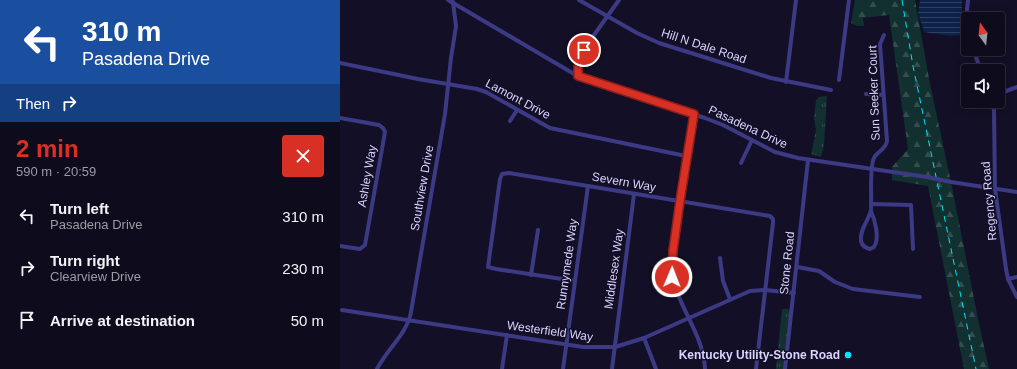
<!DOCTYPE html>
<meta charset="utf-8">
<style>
body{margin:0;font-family:Arial,sans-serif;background:#1c1929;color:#f1f3f6;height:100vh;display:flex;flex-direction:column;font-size:15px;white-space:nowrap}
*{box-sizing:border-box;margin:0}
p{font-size:13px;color:#9b9ba3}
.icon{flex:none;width:22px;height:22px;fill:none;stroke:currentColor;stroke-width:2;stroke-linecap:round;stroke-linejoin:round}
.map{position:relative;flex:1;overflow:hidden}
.side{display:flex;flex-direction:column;background:#0e0b1c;width:340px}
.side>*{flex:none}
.top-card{background:#1a4fa0;color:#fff;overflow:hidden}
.needle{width:26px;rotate:345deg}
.tools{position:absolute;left:621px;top:12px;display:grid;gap:8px}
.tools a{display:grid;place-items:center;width:44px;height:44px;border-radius:4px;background:#0e0b1c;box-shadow:0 2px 10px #0003,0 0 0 1px #2e2b3b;font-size:20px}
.pin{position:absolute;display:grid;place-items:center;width:34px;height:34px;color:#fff;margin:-17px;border:2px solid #fff;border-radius:50%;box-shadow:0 1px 4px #0007}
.me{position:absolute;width:44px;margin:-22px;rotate:1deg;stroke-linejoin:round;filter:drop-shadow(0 0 3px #0008)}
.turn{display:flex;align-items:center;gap:14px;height:84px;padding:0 16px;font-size:18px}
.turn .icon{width:52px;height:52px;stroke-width:2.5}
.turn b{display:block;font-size:28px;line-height:34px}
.then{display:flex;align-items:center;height:38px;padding:0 16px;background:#0003;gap:8px;font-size:15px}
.round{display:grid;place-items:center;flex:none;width:42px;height:42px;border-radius:4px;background:#1c1929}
.overview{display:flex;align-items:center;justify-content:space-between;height:68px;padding:0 16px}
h1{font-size:24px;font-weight:700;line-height:30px;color:#d93025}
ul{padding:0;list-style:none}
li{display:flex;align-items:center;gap:12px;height:52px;padding:0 16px}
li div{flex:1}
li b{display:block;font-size:15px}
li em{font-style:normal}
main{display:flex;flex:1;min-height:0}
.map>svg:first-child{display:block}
</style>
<main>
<section class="side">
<div class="top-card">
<div class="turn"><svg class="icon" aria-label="left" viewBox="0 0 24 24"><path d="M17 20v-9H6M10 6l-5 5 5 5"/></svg><div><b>310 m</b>Pasadena Drive</div></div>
<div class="then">Then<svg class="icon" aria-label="right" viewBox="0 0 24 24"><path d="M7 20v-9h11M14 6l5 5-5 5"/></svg></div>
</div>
<div class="overview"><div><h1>2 min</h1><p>590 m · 20:59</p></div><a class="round" style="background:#d93025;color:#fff"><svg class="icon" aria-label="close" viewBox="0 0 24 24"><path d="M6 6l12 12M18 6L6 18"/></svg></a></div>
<ul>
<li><svg class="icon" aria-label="left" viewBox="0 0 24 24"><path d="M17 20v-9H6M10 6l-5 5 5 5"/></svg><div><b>Turn left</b><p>Pasadena Drive</p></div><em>310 m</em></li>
<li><svg class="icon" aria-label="right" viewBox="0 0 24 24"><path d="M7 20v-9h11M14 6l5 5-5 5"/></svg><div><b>Turn right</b><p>Clearview Drive</p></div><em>230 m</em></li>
<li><svg class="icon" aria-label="arrive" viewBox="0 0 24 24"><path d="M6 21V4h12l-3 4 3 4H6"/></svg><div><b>Arrive at destination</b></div><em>50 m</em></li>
</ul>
</section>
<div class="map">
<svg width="677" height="369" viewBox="0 0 677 369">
<defs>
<pattern id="grass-tufts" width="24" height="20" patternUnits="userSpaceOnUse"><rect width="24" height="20" fill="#12302f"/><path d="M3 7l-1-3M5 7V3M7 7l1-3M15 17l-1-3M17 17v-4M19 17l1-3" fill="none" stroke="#344d4e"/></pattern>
<pattern id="forest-firs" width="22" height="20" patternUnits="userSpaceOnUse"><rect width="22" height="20" fill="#12302f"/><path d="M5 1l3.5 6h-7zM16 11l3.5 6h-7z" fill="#344d4e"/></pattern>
<pattern id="water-rules" width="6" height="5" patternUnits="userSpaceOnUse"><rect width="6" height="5" fill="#0c2248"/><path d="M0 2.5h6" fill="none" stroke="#2f4163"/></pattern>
</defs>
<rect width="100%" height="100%" fill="#130f26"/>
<g fill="url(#grass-tufts)">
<path d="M487,96L484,145L481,157L471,154L476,130L474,118L476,100L479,97Z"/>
<path d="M442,309H452L445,369H436Z"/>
</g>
<path fill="url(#forest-firs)" d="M515,0H575L590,84L611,182L638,319L649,369H624L588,186L552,180V167L568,149L549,15L523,18L524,26H517L511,23Z"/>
<path fill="url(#water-rules)" d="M580,0H622V29L624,35L610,36L584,32L578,13Z"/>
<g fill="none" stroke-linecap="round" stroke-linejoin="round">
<g stroke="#3d3a85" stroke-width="4">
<path d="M108,0L241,78L365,118L383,125L435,152L458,158L587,177"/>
<path d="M239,0L297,33L319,43L431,78L491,90"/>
<path d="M628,33L626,19L628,0"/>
<path d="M633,49L641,71"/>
<path d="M0,63L78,79L137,89L146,92L210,128L346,156"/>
<path d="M238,76L240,62L244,49L279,0"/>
<path d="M499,80L509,0"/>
<path d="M446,82L456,0"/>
<path d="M526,94L543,95"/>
<path d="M658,94L677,87"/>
<path d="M651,101L654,110L655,189L666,269L668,279L677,297"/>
<path d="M354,114L340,201L332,268C334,304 364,333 365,369"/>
<path d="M0,118L39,125L43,128L45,132L25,245L20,249L0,246"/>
<path d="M170,121L177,110"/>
<path d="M401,163L412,140"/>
<path d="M611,182L677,192"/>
<path d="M531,204L571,205L573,249"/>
<path d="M531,211C535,220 540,238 534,247L530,249C526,248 522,246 521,241C519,230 530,219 531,209C532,196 529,169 534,158C537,152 546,149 547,141L540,44L544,35"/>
<path d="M380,258L383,281L390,299"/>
<path d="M457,267L479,271L495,282L513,289L580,297"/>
<path d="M191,275L198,230"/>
<path d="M668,279L677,277"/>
<path d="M235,281L156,269L148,267L160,179L162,174L169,173L430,216L433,219V223L416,369"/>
<path d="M2,310L243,347H275L304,338L410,291L425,290L454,293"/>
<path d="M304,338L316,369"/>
<path d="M37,369C47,349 67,334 71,312L105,114L111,58L116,26L113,2"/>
<path d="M162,369L167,335"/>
<path d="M223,369L248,186"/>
<path d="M272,369L294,194"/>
<path d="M445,369L468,160"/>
</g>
<path stroke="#00e5ff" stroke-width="1" stroke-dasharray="6 5" stroke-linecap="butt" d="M562,0L573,66L636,369"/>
<path stroke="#3d3a85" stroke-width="4" d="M587,177L611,182"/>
</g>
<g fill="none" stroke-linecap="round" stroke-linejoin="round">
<g stroke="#8d1f18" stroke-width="10">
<path id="route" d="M244,50L238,67V76L354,114L340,201L333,251L332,277"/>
</g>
<use href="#route" stroke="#d93025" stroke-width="7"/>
</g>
<circle fill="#00e5ff" stroke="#130f26" stroke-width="1.5" cx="508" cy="355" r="4"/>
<g text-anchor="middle" stroke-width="3" stroke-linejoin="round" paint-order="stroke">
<g font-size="12" fill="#d9d4ff" stroke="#130f26">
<text transform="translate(364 46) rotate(18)" y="4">Hill N Dale Road</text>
<text transform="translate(534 93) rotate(-92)" y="4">Sun Seeker Court</text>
<text transform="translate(178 99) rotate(28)" y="4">Lamont Drive</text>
<text transform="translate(408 127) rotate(25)" y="4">Pasadena Drive</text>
<text transform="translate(27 176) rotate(-80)" y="4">Ashley Way</text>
<text transform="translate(284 182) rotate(10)" y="4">Severn Way</text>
<text transform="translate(82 188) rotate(-80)" y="4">Southview Drive</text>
<text transform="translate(649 201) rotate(-95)" y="4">Regency Road</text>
<text transform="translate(447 263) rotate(-84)" y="4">Stone Road</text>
<text transform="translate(227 264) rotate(-82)" y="4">Runnymede Way</text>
<text transform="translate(274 269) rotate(-82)" y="4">Middlesex Way</text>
<text transform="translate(210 331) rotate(8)" y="4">Westerfield Way</text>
</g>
<g font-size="12" font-weight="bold" fill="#d9d4ff" stroke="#130f26" text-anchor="end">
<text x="500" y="359">Kentucky Utility-Stone Road</text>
</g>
</g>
</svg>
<div class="tools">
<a><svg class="needle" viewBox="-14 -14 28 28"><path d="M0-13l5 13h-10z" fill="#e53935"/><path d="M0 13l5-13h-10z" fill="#9b9ba3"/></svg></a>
<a><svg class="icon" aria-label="sound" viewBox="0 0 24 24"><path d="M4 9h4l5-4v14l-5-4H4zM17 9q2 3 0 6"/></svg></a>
</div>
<div class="pin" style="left:244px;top:50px;background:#d93025"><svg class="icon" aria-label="arrive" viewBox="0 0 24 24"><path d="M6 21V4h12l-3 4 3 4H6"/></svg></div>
<svg class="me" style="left:332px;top:277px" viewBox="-20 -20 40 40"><circle r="17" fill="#d93025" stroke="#fff" stroke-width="3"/><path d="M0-11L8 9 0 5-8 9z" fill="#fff"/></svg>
</div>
</main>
